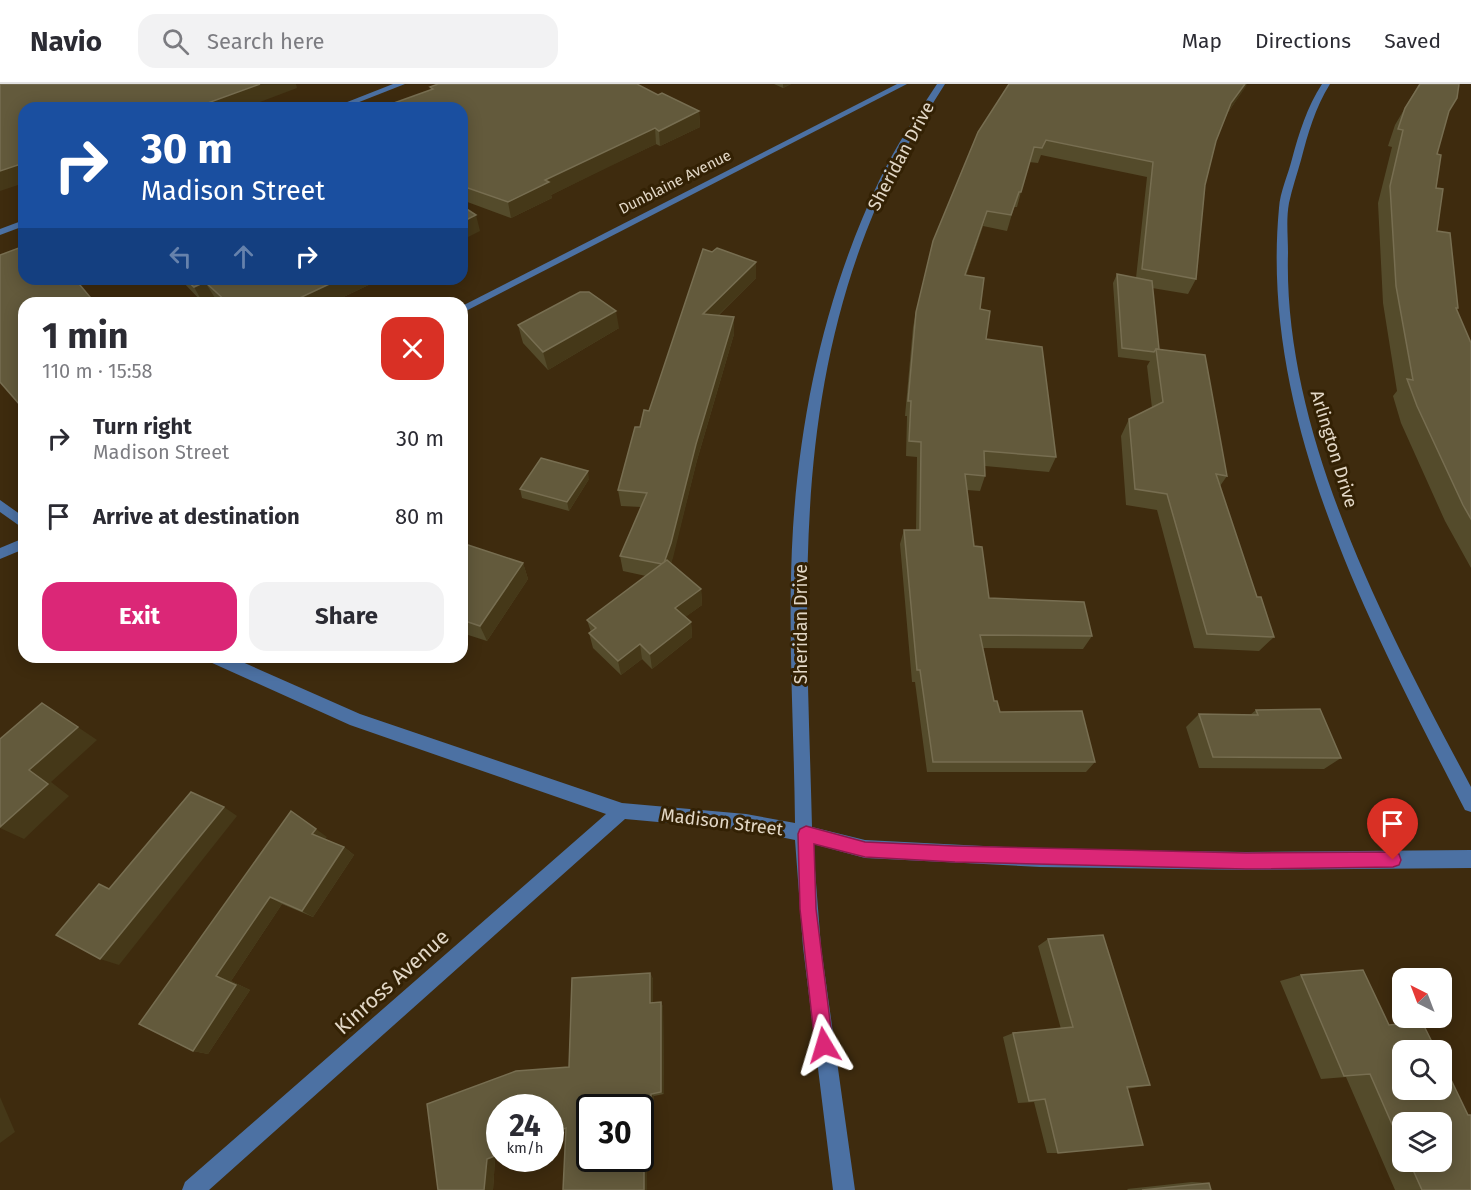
<!DOCTYPE html>
<meta charset="utf-8">
<style>
body{margin:0;font-family:"Fira Sans",sans-serif;background:#f2f2f3;color:#2b2b33;height:100vh;display:flex;flex-direction:column;font-size:22px;white-space:nowrap}
*{box-sizing:border-box;margin:0}
p{font-size:20px;color:#7c7c81}
.icon{flex:none;width:33px;height:33px;fill:none;stroke:currentColor;stroke-width:2;stroke-linecap:round;stroke-linejoin:round}
.map{position:relative;flex:1;overflow:hidden}
.details{position:absolute;left:18px;top:213px;width:450px;height:366px;display:flex;flex-direction:column;background:#fff;border-radius:18px;box-shadow:0 3px 15px #0003}
.details>*{flex:none}
.guide{position:absolute;left:18px;top:18px;width:450px;height:183px;border-radius:18px;box-shadow:0 3px 15px #0003;background:#1a4fa0;color:#fff;overflow:hidden}
.needle{width:39px;rotate:318deg}
.buttons{position:absolute;left:1392px;top:884px;display:grid;gap:12px}
.buttons a{display:grid;place-items:center;width:60px;height:60px;border-radius:12px;background:#fff;box-shadow:0 3px 15px #0003;font-size:30px}
.speed{position:absolute;left:486px;top:1010px;display:flex;gap:12px;font-size:30px;font-weight:700;text-align:center}
.speed>*{display:grid;place-content:center;width:78px;height:78px;border-radius:50%;background:#fff;box-shadow:0 3px 15px #0003;line-height:1}
.speed small{font-size:15px;font-weight:400}
.speed .limit{border:3px solid #111;border-radius:9px;background:#fff;color:#111}
.pin{position:absolute;display:grid;place-items:center;width:51px;height:51px;color:#fff;margin:-62px -26px;border-radius:50% 50% 50% 0;rotate:-45deg;box-shadow:0 0 6px #0007}
.pin .icon{rotate:45deg}
.me{position:absolute;width:66px;margin:-33px;rotate:353deg;stroke-linejoin:round;filter:drop-shadow(0 0 4px #0008)}
.turn{display:flex;align-items:center;gap:21px;height:126px;padding:0 24px;font-size:27px}
.turn .icon{width:78px;height:78px;stroke-width:2.5}
.turn b{display:block;font-size:42px;line-height:51px}
.lanes{display:flex;align-items:center;height:57px;padding:0 24px;background:#0003;justify-content:center;gap:30px;direction:ltr}
.lanes .off{opacity:.35}
.round{display:grid;place-items:center;flex:none;width:63px;height:63px;border-radius:18px;background:#f2f2f3}
.overview{display:flex;align-items:center;justify-content:space-between;height:102px;padding:0 24px}
h1{font-size:36px;font-weight:700;line-height:45px}
.cta{display:flex;gap:12px;margin-top:auto;padding:12px 24px}
.cta a{flex:1;height:69px;border-radius:18px;background:#db2777;color:#fff;font-size:24px;font-weight:700;line-height:69px;text-align:center}
.cta a+a{background:#f2f2f3;color:#2b2b33}
ul{padding:0;list-style:none}
li{display:flex;align-items:center;gap:18px;height:78px;padding:0 24px}
li div{flex:1}
li b{display:block;font-size:22px}
li em{font-style:normal}
header{display:flex;align-items:center;gap:36px;box-sizing:border-box;height:84px;padding:0 30px;background:#fff;border-bottom:2px solid #e1e1e2}
header strong{font-size:28px}
nav{display:flex;gap:33px;margin-inline-start:auto;font-size:21px}
.search{width:420px;height:54px;background:#f2f2f3;display:flex;align-items:center;gap:15px;box-sizing:border-box;padding:0 21px;border-radius:18px;color:#7c7c81;font-size:22px}
.map>svg:first-child{display:block}
</style>
<header>
<strong>Navio</strong>
<div class="search"><svg class="icon" aria-label="search" viewBox="0 0 24 24"><circle cx="10" cy="10" r="6"/><path d="M15 15l6 6"/></svg>Search here</div>
<nav><a>Map</a><a>Directions</a><a>Saved</a></nav>
</header>
<div class="map">
<svg width="1471" height="1106" viewBox="0 0 1471 1106">
<rect width="100%" height="100%" fill="#3e2b0e"/>
<g fill="none" stroke-linecap="round" stroke-linejoin="round">
<g fill="#4c71a3" fill-rule="evenodd">
<path d="M393,0H405L344,24H332Z"/>
<path d="M897,0H907L462,229V222Z"/>
<path d="M937,0H945C915,47 886,95 866,148C791,344 807,538 812,743L865,756L1040,765L1246,768L1471,766V784L1246,786L1040,783L865,774L813,760L821,863L855,1106H833L803,863L795,756L746,746L625,735L209,1106H182L185,1098L606,730L350,641L210,578L207,573H231L360,630L622,719L746,730L795,739C794,641 787,542 793,444C801,324 827,206 879,97C895,63 916,32 937,0Z"/>
<path d="M1322,0H1330C1315,24 1308,49 1301,76C1297,90 1292,105 1289,119C1286,135 1288,153 1288,169C1283,352 1387,545 1471,703V728L1465,726C1371,543 1259,336 1279,124C1280,108 1288,91 1292,75C1299,49 1307,23 1322,0Z"/>
<path d="M24,136V142L0,151V145Z"/>
<path d="M0,416L24,433V445L0,428Z"/>
<path d="M24,454V465L0,475V464Z"/>
</g>
</g>
<g fill="#544b2b" fill-rule="evenodd">
<path d="M774,0H791L783,4Z"/>
<path d="M1009,0H1247L1227,30L1216,57L1205,101L1196,195L1188,210L1152,204L1159,265L1227,392L1220,402L1257,513L1274,553L1259,567L1194,564L1157,426L1126,421L1121,352L1129,335L1152,324L1147,282L1150,277L1118,273L1113,199L1117,190L1136,194L1147,93L1041,71L1038,79L1029,78L1017,123H1014L1007,147L983,142L966,192L980,225L986,255L1056,373L1049,388L985,382V392L980,407L967,406L974,462L989,514L1092,552L1083,565L983,564L994,617L1000,628L1095,678L1086,688H927L915,598H912L900,460L904,446H916L917,373L906,372L907,332H905L913,243L916,228Z"/>
<path d="M1419,0L1449,27L1437,70L1436,104L1437,147L1458,224L1457,226L1471,259V484L1445,437L1401,339L1393,312L1397,307L1383,219L1378,119L1392,63L1388,62L1395,41Z"/>
<path d="M430,3L658,11L699,27L700,43L660,62L656,60L603,85L551,111L552,114L511,134L462,116V24L431,6Z"/>
<path d="M703,165L756,194L718,232L734,233V250L697,376L671,479L701,505L702,521L685,533L691,538L692,553L652,585L642,575L621,591L593,564L589,549L591,548L587,536L646,492L623,487L620,472L641,423L621,422L618,406L640,343L649,327Z"/>
<path d="M180,195H381L331,219H220L215,214L203,219Z"/>
<path d="M518,241L619,244L548,286L523,259Z"/>
<path d="M589,395L569,427L522,414L520,405Z"/>
<path d="M462,465L523,479L528,495L487,557L462,549Z"/>
<path d="M1256,626L1341,674L1324,685L1199,684L1186,643L1199,630L1250,631Z"/>
<path d="M327,753L325,755L344,763L354,771L313,833L282,820L231,897L250,906L208,970L193,967L139,940Z"/>
<path d="M1048,855L1150,1001L1127,1005L1058,1069H1047L1034,1018L1018,1019L1003,953L1013,949L1061,945L1038,862Z"/>
<path d="M650,889L653,895V919L661,918L663,923L664,1010L654,1012L653,1063H647V1106H563L566,1048L550,1054V1023H500V1074L495,1075L493,1106H438L427,1020L516,987L569,983L572,894ZM590,1023H640V1074H590Z"/>
<path d="M1301,891L1389,941L1468,1031L1471,1106H1395L1346,993L1321,995L1280,897ZM1402,1038L1442,1077H1402Z"/>
<path d="M1192,1098L1209,1099L1211,1106H1128L1127,1105Z"/>
</g>
<g fill="#453818">
<path d="M260,0H296L297,4L244,24H194Z"/>
<path d="M783,0H791L783,4Z"/>
<path d="M1245,0H1247L1245,4L1224,34L1231,19Z"/>
<path d="M699,27L700,43L660,62L659,47Z"/>
<path d="M655,44L656,60L551,111L552,114L511,134L508,118L545,96Z"/>
<path d="M24,79V99L0,107V87Z"/>
<path d="M987,127L983,142L961,207L965,191Z"/>
<path d="M476,131L480,147L462,156V138Z"/>
<path d="M756,178V194L703,246V230Z"/>
<path d="M162,195H176L165,200Z"/>
<path d="M340,195H381L331,219H289Z"/>
<path d="M205,198L215,214L203,219L194,203Z"/>
<path d="M616,227L619,244L548,286L543,268Z"/>
<path d="M734,233V250L697,376L673,474L665,495L663,480L696,360Z"/>
<path d="M24,319V326L20,321Z"/>
<path d="M588,387L589,395L569,427L567,418Z"/>
<path d="M523,479L528,495L487,557L480,542Z"/>
<path d="M701,505L702,521L677,539L675,524Z"/>
<path d="M691,538L692,553L652,585L650,570Z"/>
<path d="M640,560L642,575L621,591L618,577Z"/>
<path d="M42,619L97,656L51,698L69,712L24,755L0,744Z"/>
<path d="M224,723L237,732L119,881L100,875Z"/>
<path d="M316,745L327,753L323,759L312,750Z"/>
<path d="M344,763L354,771L313,833L302,827Z"/>
<path d="M270,813L282,820L231,897L250,906L208,970L193,967L216,892Z"/>
<path d="M650,889L653,895V924L650,919Z"/>
<path d="M661,918L663,923L664,1010L661,1008Z"/>
<path d="M651,1010L654,1012L653,1063L650,1062Z"/>
<path d="M0,1013L15,1048L0,1059Z"/>
<path d="M566,1044L572,1045L550,1054V1050Z"/>
<rect x="644" y="1063" width="3" height="43"/>
<path d="M500,1070V1074L495,1075L493,1106H484L487,1075Z"/>
</g>
<g fill="#635a3c" stroke="#776e51" stroke-width="1.5" fill-rule="evenodd">
<path d="M0,0H260L194,24H24V79L0,87Z"/>
<path d="M438,0H637L658,11L662,9L699,27L659,47L655,44L545,96L549,98L508,118L462,102V24H380L433,5L430,3Z"/>
<path d="M1009,0H1245L1231,19L1216,57L1205,101L1196,195L1142,185L1153,78L1046,56L1042,64L1034,63L1021,108H1019L1011,131L987,127L965,191L984,194L980,225L990,227L986,255L1042,263L1056,373L984,367L985,392L965,390L974,462L982,463L989,514L1084,518L1092,552L980,551L994,617H997L1000,628L1082,627L1095,678H933L920,586H917L904,446H920L921,358L909,357L911,317H908L916,228L933,157L978,48Z"/>
<path d="M1420,0H1459L1457,14L1449,27L1437,70L1441,71L1436,104L1443,105L1437,147L1450,149L1458,224H1456L1471,259V435L1463,421L1417,322L1407,295L1413,296L1396,202L1390,102L1403,46L1398,45L1405,24Z"/>
<path d="M462,122L476,131L462,138Z"/>
<path d="M24,162V195H75L95,219H24V319L20,321L0,298V171Z"/>
<path d="M717,164L756,178L703,230L734,233L696,360L671,459L664,479L662,480L620,472L647,409L618,406L635,343H640L644,326L649,327L703,165L712,168Z"/>
<path d="M1117,190L1152,197L1159,265H1156L1154,268L1122,264Z"/>
<path d="M185,195H340L289,219H228L205,198L194,203Z"/>
<path d="M580,208H589L616,227L543,268L518,241Z"/>
<path d="M1156,265L1205,271L1227,392L1216,390L1257,513H1261L1274,553L1207,550L1167,410L1135,405L1129,335L1163,318Z"/>
<path d="M541,374L588,387L567,418L520,405Z"/>
<path d="M465,460L523,479L480,542L462,536V465Z"/>
<path d="M667,476L701,505L675,524L691,538L650,570L640,560L618,577L589,549L596,544L587,536Z"/>
<path d="M42,619L78,643L29,686L48,700L0,743V655Z"/>
<path d="M1320,625L1341,674L1213,673L1199,630L1258,631L1256,626Z"/>
<path d="M191,708L224,723L100,875L56,851L99,800L109,805Z"/>
<path d="M291,727L316,745L312,750L344,763L302,827L270,813L216,892L236,901L193,967L139,940Z"/>
<path d="M1103,851L1150,1001L1127,1003L1143,1061L1058,1069L1045,1015L1029,1017L1013,949L1073,943L1048,855Z"/>
<path d="M1363,886L1389,941L1422,938L1436,966H1402V1005H1442V977L1468,1031H1471V1106H1422L1409,1077H1442V1038H1402V1063L1370,990L1344,992L1301,891Z"/>
<path d="M650,889V919L661,918V1008L651,1010L650,1062L644,1063V1106H563L566,1044L550,1050V1023H500V1070L487,1075L484,1106H438L427,1020L516,987L569,983L572,894ZM590,1023H640V1074H590Z"/>
<path d="M1209,1099L1211,1106H1142Z"/>
</g>
<path fill="#db2777" stroke="#8e194d" stroke-width="1.5" d="M806,742L865,758L955,762L1246,769L1393,768L1399,770L1401,776L1399,781L1393,783L1246,785L955,778L865,773L814,760L816,825L833,961L831,967L824,970L818,967L815,961L800,825L798,750L800,745Z"/>
<g text-anchor="middle" stroke-width="6" stroke-linejoin="round" paint-order="stroke">
<g font-size="15" fill="#e3d8c7" stroke="#332104">
<text transform="translate(675 98) rotate(-27)" y="5">Dunblaine Avenue</text>
</g>
<g font-size="18" fill="#e3d8c7" stroke="#332104">
<text transform="translate(901 72) rotate(-62)" y="6">Sheridan Drive</text>
<text transform="translate(1334 365) rotate(73)" y="6">Arlington Drive</text>
<text transform="translate(801 540) rotate(-90)" y="6">Sheridan Drive</text>
<text transform="translate(722 738) rotate(7)" y="6">Madison Street</text>
</g>
<g font-size="21" fill="#e3d8c7" stroke="#332104">
<text transform="translate(392 898) rotate(-42)" y="7">Kinross Avenue</text>
</g>
</g>
</svg>
<div class="buttons">
<a><svg class="needle" viewBox="-14 -14 28 28"><path d="M0-13l5 13h-10z" fill="#e53935"/><path d="M0 13l5-13h-10z" fill="#7c7c81"/></svg></a>
<a><svg class="icon" aria-label="search" viewBox="0 0 24 24"><circle cx="10" cy="10" r="6"/><path d="M15 15l6 6"/></svg></a>
<a><svg class="icon" aria-label="layers" viewBox="0 0 24 24"><path d="M12 4l9 5-9 5-9-5zM3 14l9 5 9-5"/></svg></a>
</div>
<div class="speed"><div>24<small>km/h</small></div><div class="limit">30</div></div>
<div class="pin" style="left:1393px;top:776px;background:#d93025"><svg class="icon" aria-label="arrive" viewBox="0 0 24 24"><path d="M6 21V4h12l-3 4 3 4H6"/></svg></div>
<svg class="me" style="left:824px;top:961px" viewBox="-20 -20 40 40"><path d="M0-17L14 15 0 8-14 15z" fill="#db2777" stroke="#fff" stroke-width="4"/></svg>
<div class="guide">
<div class="turn"><svg class="icon" aria-label="right" viewBox="0 0 24 24"><path d="M7 20v-9h11M14 6l5 5-5 5"/></svg><div><b>30 m</b>Madison Street</div></div>
<div class="lanes"><svg class="icon off" aria-label="left" viewBox="0 0 24 24"><path d="M17 20v-9H6M10 6l-5 5 5 5"/></svg><svg class="icon off" aria-label="ahead" viewBox="0 0 24 24"><path d="M12 20V5M6 11l6-6 6 6"/></svg><svg class="icon" aria-label="right" viewBox="0 0 24 24"><path d="M7 20v-9h11M14 6l5 5-5 5"/></svg></div>
</div>
<section class="details">
<div class="overview"><div><h1>1 min</h1><p>110 m · 15:58</p></div><a class="round" style="background:#d93025;color:#fff"><svg class="icon" aria-label="close" viewBox="0 0 24 24"><path d="M6 6l12 12M18 6L6 18"/></svg></a></div>
<ul>
<li><svg class="icon" aria-label="right" viewBox="0 0 24 24"><path d="M7 20v-9h11M14 6l5 5-5 5"/></svg><div><b>Turn right</b><p>Madison Street</p></div><em>30 m</em></li>
<li><svg class="icon" aria-label="arrive" viewBox="0 0 24 24"><path d="M6 21V4h12l-3 4 3 4H6"/></svg><div><b>Arrive at destination</b></div><em>80 m</em></li>
</ul>
<div class="cta"><a>Exit</a><a>Share</a></div>
</section>
</div>
